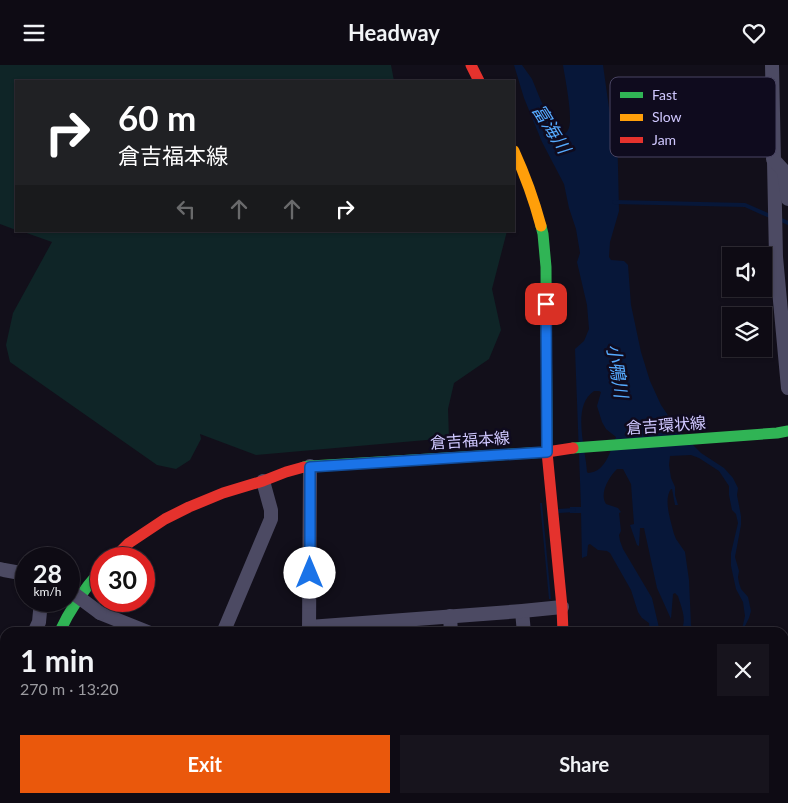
<!DOCTYPE html>
<meta charset="utf-8">
<style>
body{margin:0;font-family:Lato,"Noto Sans JP",sans-serif;background:#17141d;color:#f1f3f6;height:100vh;display:flex;flex-direction:column;font-size:19px;white-space:nowrap}
*{box-sizing:border-box;margin:0}
p{font-size:16px;color:#9b9ba0}
.icon{flex:none;width:28px;height:28px;fill:none;stroke:currentColor;stroke-width:2;stroke-linecap:round;stroke-linejoin:round}
.map{position:relative;flex:1;overflow:hidden}
.drawer{position:absolute;left:0px;top:562px;width:789px;height:176px;display:flex;flex-direction:column;background:#0e0b14;border-radius:15px 15px 0 0;box-shadow:0 1px 4px #0004,0 0 0 1px #2e2b34}
.drawer>*{flex:none}
.banner{position:absolute;left:15px;top:15px;width:500px;height:152px;border-radius:0px;box-shadow:0 1px 4px #0004,0 0 0 1px #2e2b34;background:#202124;color:#fff;overflow:hidden}
.tools{position:absolute;left:722px;top:182px;display:grid;gap:10px}
.tools a{display:grid;place-items:center;width:50px;height:50px;border-radius:0px;background:#0e0b14;box-shadow:0 1px 4px #0004,0 0 0 1px #2e2b34;font-size:25px}
.speed{position:absolute;left:15px;top:482px;display:flex;gap:10px;font-size:25px;font-weight:700;text-align:center}
.speed>*{display:grid;place-content:center;width:65px;height:65px;border-radius:50%;background:#0e0b14;box-shadow:0 1px 4px #0004,0 0 0 1px #2e2b34;line-height:1}
.speed small{font-size:12px;font-weight:400}
.speed .limit{border:8px solid #d22;background:#fff;color:#111}
.pin{position:absolute;display:grid;place-items:center;width:42px;height:42px;color:#fff;margin:-21px;border-radius:10px;box-shadow:0 2px 8px #0006}
.me{position:absolute;width:55px;margin:-28px;rotate:0deg;stroke-linejoin:round;filter:drop-shadow(0 0 4px #0008)}
.turn{display:flex;align-items:center;gap:18px;height:105px;padding:0 20px;font-size:22px}
.turn .icon{width:65px;height:65px;stroke-width:2.5}
.turn b{display:block;font-size:35px;line-height:42px}
.lanes{display:flex;align-items:center;height:48px;padding:0 20px;background:#0003;justify-content:center;gap:25px;direction:ltr}
.lanes .off{opacity:.35}
.round{display:grid;place-items:center;flex:none;width:52px;height:52px;border-radius:0px;background:#17141d}
.summary{display:flex;align-items:center;justify-content:space-between;height:85px;padding:0 20px}
h1{font-size:30px;font-weight:700;line-height:38px}
.primary-button{display:flex;gap:10px;margin-top:auto;padding:10px 20px}
.primary-button a{flex:1;height:58px;border-radius:0px;background:#ea580c;color:#fff;font-size:20px;font-weight:700;line-height:58px;text-align:center}
.primary-button a+a{background:#17141d;color:#f1f3f6}
header{display:flex;justify-content:space-between;align-items:center;height:65px;padding:0 20px;background:#0e0b14;font-size:22px;font-weight:700}
.map>svg:first-child{display:block}
</style>
<header><svg class="icon" aria-label="menu" viewBox="0 0 24 24"><path d="M4 6h16M4 12h16M4 18h16"/></svg>Headway<svg class="icon" aria-label="heart" viewBox="0 0 24 24"><path d="M12 20l-8-8c-3-5 5-10 8-4 3-6 11-1 8 4z"/></svg></header>
<div class="map">
<svg width="788" height="738" viewBox="0 0 788 738">
<rect width="100%" height="100%" fill="#120f1a"/>
<g fill="#0f2527">
<path d="M0,0H391L394,16H16V165L0,159Z"/>
<path d="M21,166H507L492,224L501,265L489,294L454,318L448,344L449,373L256,390L200,369L201,374L190,395L176,404L157,400L10,297L6,280L13,248L52,177Z"/>
<path d="M43,734H179L178,738H42Z"/>
<path d="M188,734H243L244,738H188Z"/>
</g>
<g fill="#071739" fill-rule="evenodd">
<path d="M514,0H522L532,14L541,36L551,55L561,69C565,68 566,69 568,65C574,56 565,13 563,0H603L610,50L617,70L618,102L619,146L610,177L609,192L611,195L624,196L628,200L631,240L641,287L650,316L661,340L678,365L701,388L724,403L733,413L738,423L737,430L741,451V460L735,492L739,506L738,512L739,518L741,524L748,532L751,546L749,553L742,567H740L743,560L745,551L743,537L736,524L731,501V488L738,458L736,449L732,445L729,430V421L719,406L699,393L691,390L670,391L669,400L671,413L675,422V430L678,440H675L672,424H671C663,435 671,456 674,469L676,474L685,487L689,515L691,560L694,567H681C687,553 682,545 678,531L675,528L673,529L671,554L657,523L644,463H640L639,481L637,480L630,460L634,459L631,419L623,404H617C609,412 599,428 606,439L618,443L621,447L619,448L621,466L619,470L620,476L623,484L652,533L660,567H650L649,558L642,553L638,547L631,525L610,488L607,486L598,485L590,479L588,480L587,491L582,493L581,448H570V442H581L575,284L584,276L589,264L587,240L577,197L580,188L576,164L569,143L564,119L542,77L524,33ZM594,326H599L601,327L597,341L602,357L606,364L616,372C610,386 606,407 588,408L587,407C586,384 571,341 594,326Z"/>
<path d="M540,438H542L543,449L551,534H549Z"/>
<path d="M679,734H712L711,738H679Z"/>
</g>
<g fill="none" stroke-linecap="round" stroke-linejoin="round">
<g stroke="#071739" stroke-width="4">
<path d="M614,137L745,140L772,152"/>
<path d="M779,154L788,158"/>
<path d="M559,446L574,445"/>
</g>
<g stroke="#4c4a63" stroke-width="14">
<path d="M772,0L776,192L788,323"/>
<path d="M773,94L784,106L788,134"/>
<path d="M0,504L4,505L26,509"/>
<path d="M522,546L524,568"/>
<path d="M100,548L150,568"/>
<path d="M450,551L451,568"/>
<path d="M309,562L522,546L562,542"/>
<path d="M34,568L39,557L41,536"/>
<path d="M223,568L271,454V445L263,416"/>
<path d="M309,568L310,401"/>
<path d="M0,668L5,650"/>
<path d="M339,734L340,738"/>
<path d="M394,734L395,738"/>
<path d="M464,734V738"/>
<path d="M537,734L538,738"/>
<path d="M30,738L31,734"/>
</g>
<g stroke="#30b455" stroke-width="11">
<path d="M573,383L777,368L788,366"/>
<path d="M304,402L310,401L547,387L546,202L543,169L541,161"/>
<path d="M59,568C70,544 84,524 101,505"/>
</g>
<g stroke="#ff9f0a" stroke-width="11">
<path d="M514,86C525,110 534,135 541,161"/>
<path d="M11,738L12,734"/>
</g>
<g stroke="#e5322d" stroke-width="11">
<path d="M471,0L479,16"/>
<path d="M113,494L129,478L165,454L189,442L223,428L263,416L286,407L304,402"/>
<path d="M563,568L562,542L547,387L573,383"/>
<path d="M569,734L570,738"/>
</g>
<path stroke="#4c4a63" stroke-width="14" d="M69,525L100,548"/>
</g>
<g fill="none" stroke-linecap="round" stroke-linejoin="round">
<g stroke="#114b97" stroke-width="12">
<path id="route" d="M310,508V402L547,387L546,239"/>
</g>
<use href="#route" stroke="#1a73e8" stroke-width="9"/>
</g>
<g text-anchor="middle" stroke-width="5" stroke-linejoin="round" paint-order="stroke">
<g font-size="16" fill="#d0c8ff" stroke="#0f0b1e">
<text transform="translate(666 360) rotate(-4)" y="6">倉吉環状線</text>
<text transform="translate(470 375) rotate(-4)" y="6">倉吉福本線</text>
</g>
<g font-size="18" font-style="italic" fill="#56abff" stroke="#0f0b1e">
<text transform="translate(551 64) rotate(58)" y="6">富海川</text>
<text transform="translate(617 306) rotate(81)" y="6">小鴨川</text>
</g>
</g>
<rect x="610" y="12" width="166" height="80" rx="8" fill="#0f0b1e" stroke="#494462" stroke-width="1"/>
<rect x="620" y="27" width="23" height="6" fill="#30b455"/>
<rect x="620" y="49" width="23" height="7" fill="#ff9f0a"/>
<rect x="620" y="72" width="23" height="6" fill="#e5322d"/>
<g font-size="14" fill="#d0c8ff">
<text x="652" y="35">Fast</text>
<text x="652" y="57">Slow</text>
<text x="652" y="80">Jam</text>
</g>
</svg>
<div class="tools">
<a><svg class="icon" aria-label="sound" viewBox="0 0 24 24"><path d="M4 9h4l5-4v14l-5-4H4zM17 9q2 3 0 6"/></svg></a>
<a><svg class="icon" aria-label="layers" viewBox="0 0 24 24"><path d="M12 4l9 5-9 5-9-5zM3 14l9 5 9-5"/></svg></a>
</div>
<div class="speed"><div>28<small>km/h</small></div><div class="limit">30</div></div>
<div class="pin" style="left:546px;top:239px;background:#d93025"><svg class="icon" aria-label="arrive" viewBox="0 0 24 24"><path d="M6 21V4h12l-3 4 3 4H6"/></svg></div>
<svg class="me" style="left:310px;top:508px" viewBox="-20 -20 40 40"><circle r="19" fill="#fff"/><path d="M0-13L10 11 0 6-10 11z" fill="#1a73e8"/></svg>
<div class="banner">
<div class="turn"><svg class="icon" aria-label="right" viewBox="0 0 24 24"><path d="M7 20v-9h11M14 6l5 5-5 5"/></svg><div><b>60 m</b>倉吉福本線</div></div>
<div class="lanes"><svg class="icon off" aria-label="left" viewBox="0 0 24 24"><path d="M17 20v-9H6M10 6l-5 5 5 5"/></svg><svg class="icon off" aria-label="ahead" viewBox="0 0 24 24"><path d="M12 20V5M6 11l6-6 6 6"/></svg><svg class="icon off" aria-label="ahead" viewBox="0 0 24 24"><path d="M12 20V5M6 11l6-6 6 6"/></svg><svg class="icon" aria-label="right" viewBox="0 0 24 24"><path d="M7 20v-9h11M14 6l5 5-5 5"/></svg></div>
</div>
<section class="drawer">
<div class="summary"><div><h1>1 min</h1><p>270 m · 13:20</p></div><a class="round"><svg class="icon" aria-label="close" viewBox="0 0 24 24"><path d="M6 6l12 12M18 6L6 18"/></svg></a></div>
<div class="primary-button"><a>Exit</a><a>Share</a></div>
</section>
</div>
